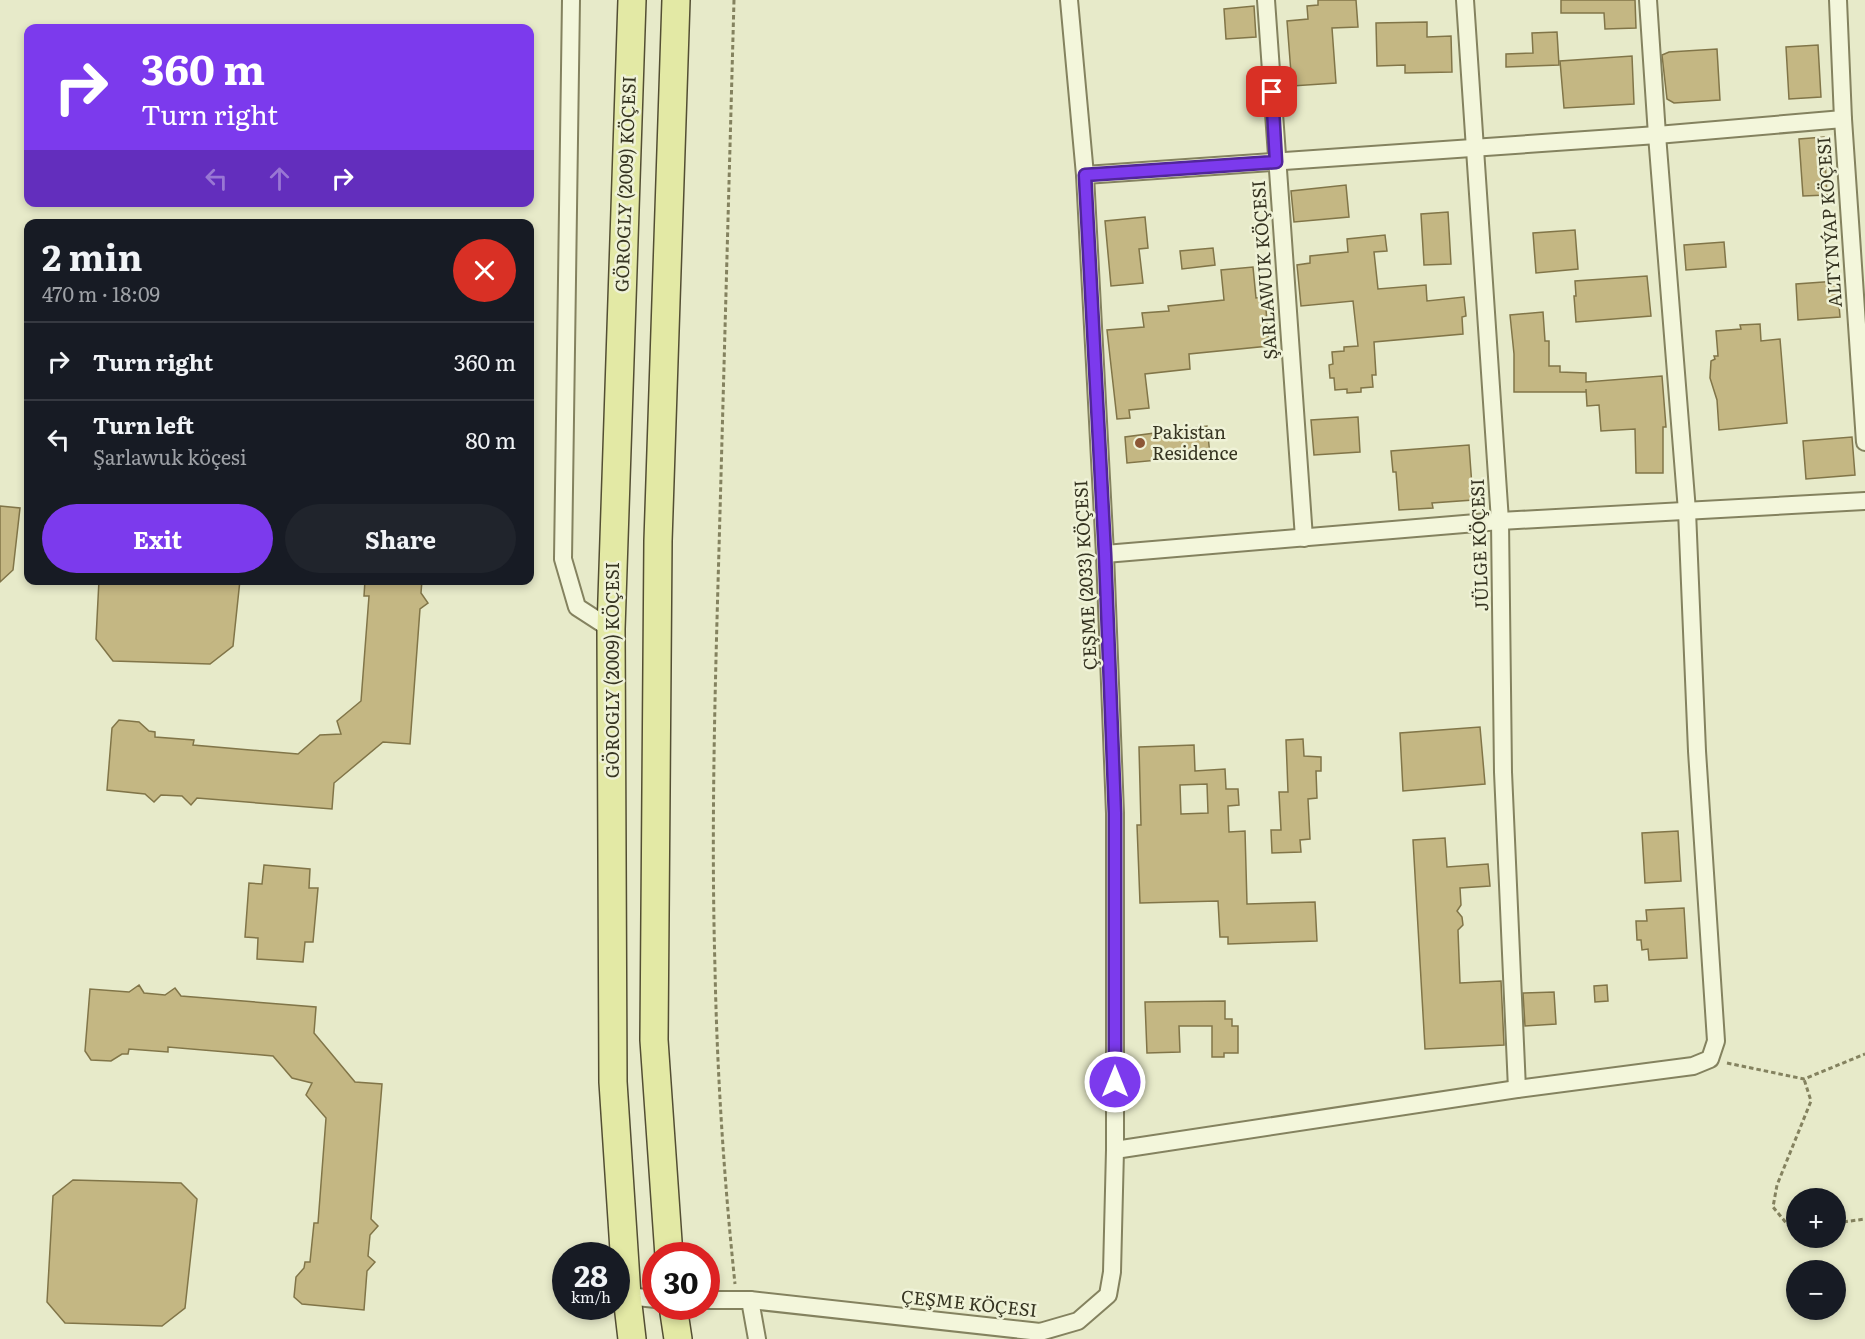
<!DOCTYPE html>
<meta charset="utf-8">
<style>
body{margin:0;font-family:Literata,serif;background:#20242c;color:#f1f3f6;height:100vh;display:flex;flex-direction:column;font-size:22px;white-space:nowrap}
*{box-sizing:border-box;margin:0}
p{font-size:20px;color:#9ea1a6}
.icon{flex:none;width:33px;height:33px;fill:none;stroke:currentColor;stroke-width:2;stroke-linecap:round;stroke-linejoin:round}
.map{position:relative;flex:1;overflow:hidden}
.drawer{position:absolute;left:24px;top:219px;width:510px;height:366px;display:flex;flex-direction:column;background:#171b24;border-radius:12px;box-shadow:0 3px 9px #0003}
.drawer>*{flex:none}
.hud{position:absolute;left:24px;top:24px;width:510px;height:183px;border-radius:12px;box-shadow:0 3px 9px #0003;background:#7c3aed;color:#fff;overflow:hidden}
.controls{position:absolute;left:1786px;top:1188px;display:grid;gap:12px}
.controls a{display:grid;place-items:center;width:60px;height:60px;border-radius:50%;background:#171b24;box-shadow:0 3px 9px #0003;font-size:30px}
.speed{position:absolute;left:552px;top:1242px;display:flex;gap:12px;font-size:30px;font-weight:700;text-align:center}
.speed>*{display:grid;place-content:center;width:78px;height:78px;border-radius:50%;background:#171b24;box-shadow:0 3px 9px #0003;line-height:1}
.speed small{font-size:15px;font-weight:400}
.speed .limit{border:9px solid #d22;background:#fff;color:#111}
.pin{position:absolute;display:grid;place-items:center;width:51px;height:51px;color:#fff;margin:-26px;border-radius:12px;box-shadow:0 3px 9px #0006}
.me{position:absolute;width:66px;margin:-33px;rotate:0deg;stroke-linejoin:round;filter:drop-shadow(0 0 4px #0008)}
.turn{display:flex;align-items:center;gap:21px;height:126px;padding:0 18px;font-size:27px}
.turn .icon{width:78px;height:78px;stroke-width:2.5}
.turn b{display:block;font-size:42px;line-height:51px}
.lanes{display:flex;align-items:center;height:57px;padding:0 18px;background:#0003;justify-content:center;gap:30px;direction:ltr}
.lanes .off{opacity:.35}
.round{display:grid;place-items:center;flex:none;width:63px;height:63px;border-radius:32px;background:#20242c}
.summary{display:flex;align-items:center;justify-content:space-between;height:102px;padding:0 18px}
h1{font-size:36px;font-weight:700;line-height:45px}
.cta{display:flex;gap:12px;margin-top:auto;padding:12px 18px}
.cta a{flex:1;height:69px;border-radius:36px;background:#7c3aed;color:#fff;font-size:24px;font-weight:700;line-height:69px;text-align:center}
.cta a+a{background:#20242c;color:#f1f3f6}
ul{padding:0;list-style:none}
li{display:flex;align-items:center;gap:18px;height:78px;padding:0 18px;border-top:2px solid #363941}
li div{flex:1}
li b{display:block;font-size:22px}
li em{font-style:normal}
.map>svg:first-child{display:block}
</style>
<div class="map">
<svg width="1865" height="1339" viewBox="0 0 1865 1339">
<rect width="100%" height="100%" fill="#e7eac9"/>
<g fill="#c4b783" stroke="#817548" stroke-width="1.5" fill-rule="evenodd">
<path d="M1318,0H1356L1358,27L1332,28L1336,83L1292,86L1287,21L1308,19L1307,6L1318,5Z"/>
<path d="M1561,0H1635L1636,28L1605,29L1604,13H1561Z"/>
<path d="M1254,6L1256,37L1226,39L1224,9Z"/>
<path d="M1427,22V37L1451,36L1452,72L1405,73V65L1377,66L1376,23Z"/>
<path d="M1557,32L1559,65L1506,67V54L1533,53L1532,33Z"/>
<path d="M1818,45L1821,97L1789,99L1786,47Z"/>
<path d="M1717,49L1720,100L1674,103L1667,99L1662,55L1669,52Z"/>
<path d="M1632,56L1634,104L1564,108L1560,61Z"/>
<path d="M1824,137L1827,195L1803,196L1799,139Z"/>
<path d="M1346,185L1349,217L1294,222L1291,191Z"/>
<path d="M1448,212L1451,264L1424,265L1421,214Z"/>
<path d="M1145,217L1148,248L1139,249L1143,283L1111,286L1105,221Z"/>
<path d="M1575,230L1578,269L1536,273L1533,233Z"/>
<path d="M1385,235L1387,251L1374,252L1378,289L1426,285L1427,301L1464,297L1466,316L1462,317L1463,334L1374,342L1376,375H1372L1373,387L1361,388V392L1347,393V389L1335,390L1334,378H1330L1329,365L1333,364L1332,352L1344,351V347L1358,346L1353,301L1301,306L1297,265L1310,263V256L1348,252L1347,239Z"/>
<path d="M1724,242L1726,267L1686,270L1684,245Z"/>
<path d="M1213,248L1215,265L1182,269L1180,251Z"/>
<path d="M1253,267L1256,298L1265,297L1269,346L1189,354L1190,369L1145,374L1149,408L1129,410L1130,418L1117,419L1107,330L1144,327L1142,313L1169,311L1168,306L1224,300L1221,270Z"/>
<path d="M1647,276L1651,316L1576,322L1574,296H1576L1575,281Z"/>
<path d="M1837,281L1840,317L1798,320L1796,284Z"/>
<path d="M1543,312L1545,341H1549V366H1560V372L1586,373V382L1662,376L1666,427H1663V473H1636L1635,429L1601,431L1599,405L1587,406L1586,389V392H1514V354L1510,315Z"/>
<path d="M1760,324L1761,341L1780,339L1787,423L1719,430L1717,400L1710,378L1711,361L1715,359L1714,356H1718L1716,331L1741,329L1740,325Z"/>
<path d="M1358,417L1360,452L1314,455L1311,420Z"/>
<path d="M1207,426L1210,455L1127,463L1125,437Z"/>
<path d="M1852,437L1855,475L1806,479L1803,441Z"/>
<path d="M1469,445L1473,500L1432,503L1433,508L1399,510L1396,472H1393L1391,451Z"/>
<path d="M0,506L20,508L13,570L0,582Z"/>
<path d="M99,580H240L233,646L210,664L113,661L96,639Z"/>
<path d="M365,580H422L421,593L428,603L420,609L410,744L383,742L334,783L332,809L197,798L191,805L182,796L161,795L154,802L145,794L107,790L112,728L119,720L139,722L149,731L155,732V737L194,740L193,745L298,754L320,735L341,734L337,721L361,701L369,596H364Z"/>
<path d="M1480,727L1485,784L1403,791L1400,733Z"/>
<path d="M1303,739L1304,756L1321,757V771H1316L1317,798L1308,799L1310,839L1300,840L1301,852L1272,853L1271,830H1281L1279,792H1288L1286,740Z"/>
<path d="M1194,745L1195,771L1225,769L1226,789H1238L1239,805L1228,806L1229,832L1245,831L1247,904L1315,902L1317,941L1228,944V937H1220L1218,901L1140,903L1137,825H1141L1139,747ZM1207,784L1208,813L1181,814L1180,785Z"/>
<path d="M1678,831L1681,881L1645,883L1642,833Z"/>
<path d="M1445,838L1447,867L1488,864L1490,886L1460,888L1461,905L1457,911L1462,917L1463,925L1458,930L1460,983L1501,981L1504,1045L1425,1049L1413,840Z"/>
<path d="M264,865L310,869L309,888H318L313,942H305L303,962L257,959L258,938L245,937L249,883L262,884Z"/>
<path d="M1684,908L1687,958L1649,960L1648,949L1642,950L1641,940H1637L1636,921H1647L1646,910Z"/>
<path d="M139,985L144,993L165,995L175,988L181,996L316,1007L314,1033L355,1082L382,1084L371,1219L378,1226L370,1235L368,1256L375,1262L367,1271L364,1310L302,1304L294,1297L296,1277L304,1268L305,1262H310L314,1223H318L326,1118L306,1095L312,1083L292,1078L273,1056L168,1047V1052L129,1049L128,1054H122L111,1061L91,1060L85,1051L90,989L129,992Z"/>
<path d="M1607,985L1608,1001L1595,1002L1594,986Z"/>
<path d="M1554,992L1556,1024L1525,1026L1523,993Z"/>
<path d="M1225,1001V1019H1232V1026H1238V1053H1224V1057H1212V1026H1179L1180,1052L1147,1053L1145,1002Z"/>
<path d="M73,1180L181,1183L197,1199L185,1308L162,1326L65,1323L47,1302L53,1196Z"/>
</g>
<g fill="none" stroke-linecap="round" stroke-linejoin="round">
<g stroke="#84825f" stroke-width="20">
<g id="minor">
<path d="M571,0L563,559L577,607L611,629"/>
<path d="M1266,0L1304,538"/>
<path d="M1465,0L1500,521L1503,772L1517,1089"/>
<path d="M1838,0L1843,119L1865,442"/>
<path d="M1085,175L1657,135L1843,119"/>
<path d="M1105,554L1500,521L1865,501"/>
<path d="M1115,1150L1517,1089L1693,1066L1710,1059L1716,1041L1697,751L1687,511L1657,135L1648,0"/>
<path d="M627,1296L656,1299"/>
<path d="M706,1300H750L1040,1332L1078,1321L1108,1295L1112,1272L1115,1150V813L1105,554L1085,175L1069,0"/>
<path d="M750,1300L757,1339"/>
</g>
</g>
<g stroke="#534e33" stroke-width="30">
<g id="primary">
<path d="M632,0L611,629L613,1082L627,1296L632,1339"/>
<path d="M669,1256L654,1040L658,541L676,0"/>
<path d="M673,1306L678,1339"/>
</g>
</g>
<g stroke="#84825f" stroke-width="3" stroke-dasharray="4.5 3" stroke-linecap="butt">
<path d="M734,0C729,183 724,366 719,549C715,688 711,829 715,968C717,1073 724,1179 735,1284"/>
<path d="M1727,1063L1804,1079L1865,1054"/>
<path d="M1836,1223L1865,1219"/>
<path d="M1797,1230H1792L1773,1207L1777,1185L1811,1101L1804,1079"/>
</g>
<use href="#minor" stroke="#f3f6db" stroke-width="16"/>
<use href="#primary" stroke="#e3e9a5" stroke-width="27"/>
</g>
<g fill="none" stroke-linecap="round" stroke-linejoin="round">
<g stroke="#51269a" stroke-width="15">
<path id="route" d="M1115,1082V813L1105,554L1085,175L1276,162L1272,92"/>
</g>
<use href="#route" stroke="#7c3aed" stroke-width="10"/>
</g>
<circle fill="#8d5736" stroke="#eff2d7" stroke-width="2" cx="1140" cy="443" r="6"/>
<g text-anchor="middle" stroke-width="5" stroke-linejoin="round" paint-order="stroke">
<g font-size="18" fill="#363421" stroke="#eff2d7">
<text transform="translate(626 184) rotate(-88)" y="6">GÖROGLY (2009) KÖÇESI</text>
<text transform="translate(1830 222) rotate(-94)" y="6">ALTYNÝAP KÖÇESI</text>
<text transform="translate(1265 270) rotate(-94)" y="6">ŞARLAWUK KÖÇESI</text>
<text transform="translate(1480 545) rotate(-92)" y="6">JÜLGE KÖÇESI</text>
<text transform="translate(1086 575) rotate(-93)" y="6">ÇEŞME (2033) KÖÇESI</text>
<text transform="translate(613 670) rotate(-90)" y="6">GÖROGLY (2009) KÖÇESI</text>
<text transform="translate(969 1304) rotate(6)" y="6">ÇEŞME KÖÇESI</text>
</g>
<g font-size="18" fill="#363421" stroke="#eff2d7" text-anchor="start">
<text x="1152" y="439">Pakistan<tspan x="1152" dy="21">Residence</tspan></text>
</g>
</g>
</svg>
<div class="controls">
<a>+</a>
<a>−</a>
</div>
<div class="speed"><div>28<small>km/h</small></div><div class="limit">30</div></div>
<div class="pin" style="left:1272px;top:92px;background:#d93025"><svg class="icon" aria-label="arrive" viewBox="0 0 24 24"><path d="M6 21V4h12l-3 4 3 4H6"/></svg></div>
<svg class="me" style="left:1115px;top:1082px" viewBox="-20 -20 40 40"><circle r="17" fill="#7c3aed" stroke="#fff" stroke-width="3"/><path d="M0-11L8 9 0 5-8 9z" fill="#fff"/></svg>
<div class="hud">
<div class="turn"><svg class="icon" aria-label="right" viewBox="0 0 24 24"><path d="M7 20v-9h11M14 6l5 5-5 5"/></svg><div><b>360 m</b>Turn right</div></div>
<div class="lanes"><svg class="icon off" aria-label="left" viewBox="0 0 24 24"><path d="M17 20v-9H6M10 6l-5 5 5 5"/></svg><svg class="icon off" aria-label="ahead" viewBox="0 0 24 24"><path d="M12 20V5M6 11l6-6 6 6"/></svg><svg class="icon" aria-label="right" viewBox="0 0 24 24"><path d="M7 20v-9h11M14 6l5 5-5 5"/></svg></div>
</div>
<section class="drawer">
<div class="summary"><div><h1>2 min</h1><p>470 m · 18:09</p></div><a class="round" style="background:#d93025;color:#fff"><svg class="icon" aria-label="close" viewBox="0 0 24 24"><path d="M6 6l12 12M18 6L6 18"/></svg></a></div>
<ul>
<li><svg class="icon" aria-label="right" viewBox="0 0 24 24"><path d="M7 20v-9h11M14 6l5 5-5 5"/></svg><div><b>Turn right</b></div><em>360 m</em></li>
<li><svg class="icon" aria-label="left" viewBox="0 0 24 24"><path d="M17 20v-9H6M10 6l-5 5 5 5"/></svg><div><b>Turn left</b><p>Şarlawuk köçesi</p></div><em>80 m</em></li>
</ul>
<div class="cta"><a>Exit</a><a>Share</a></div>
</section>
</div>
